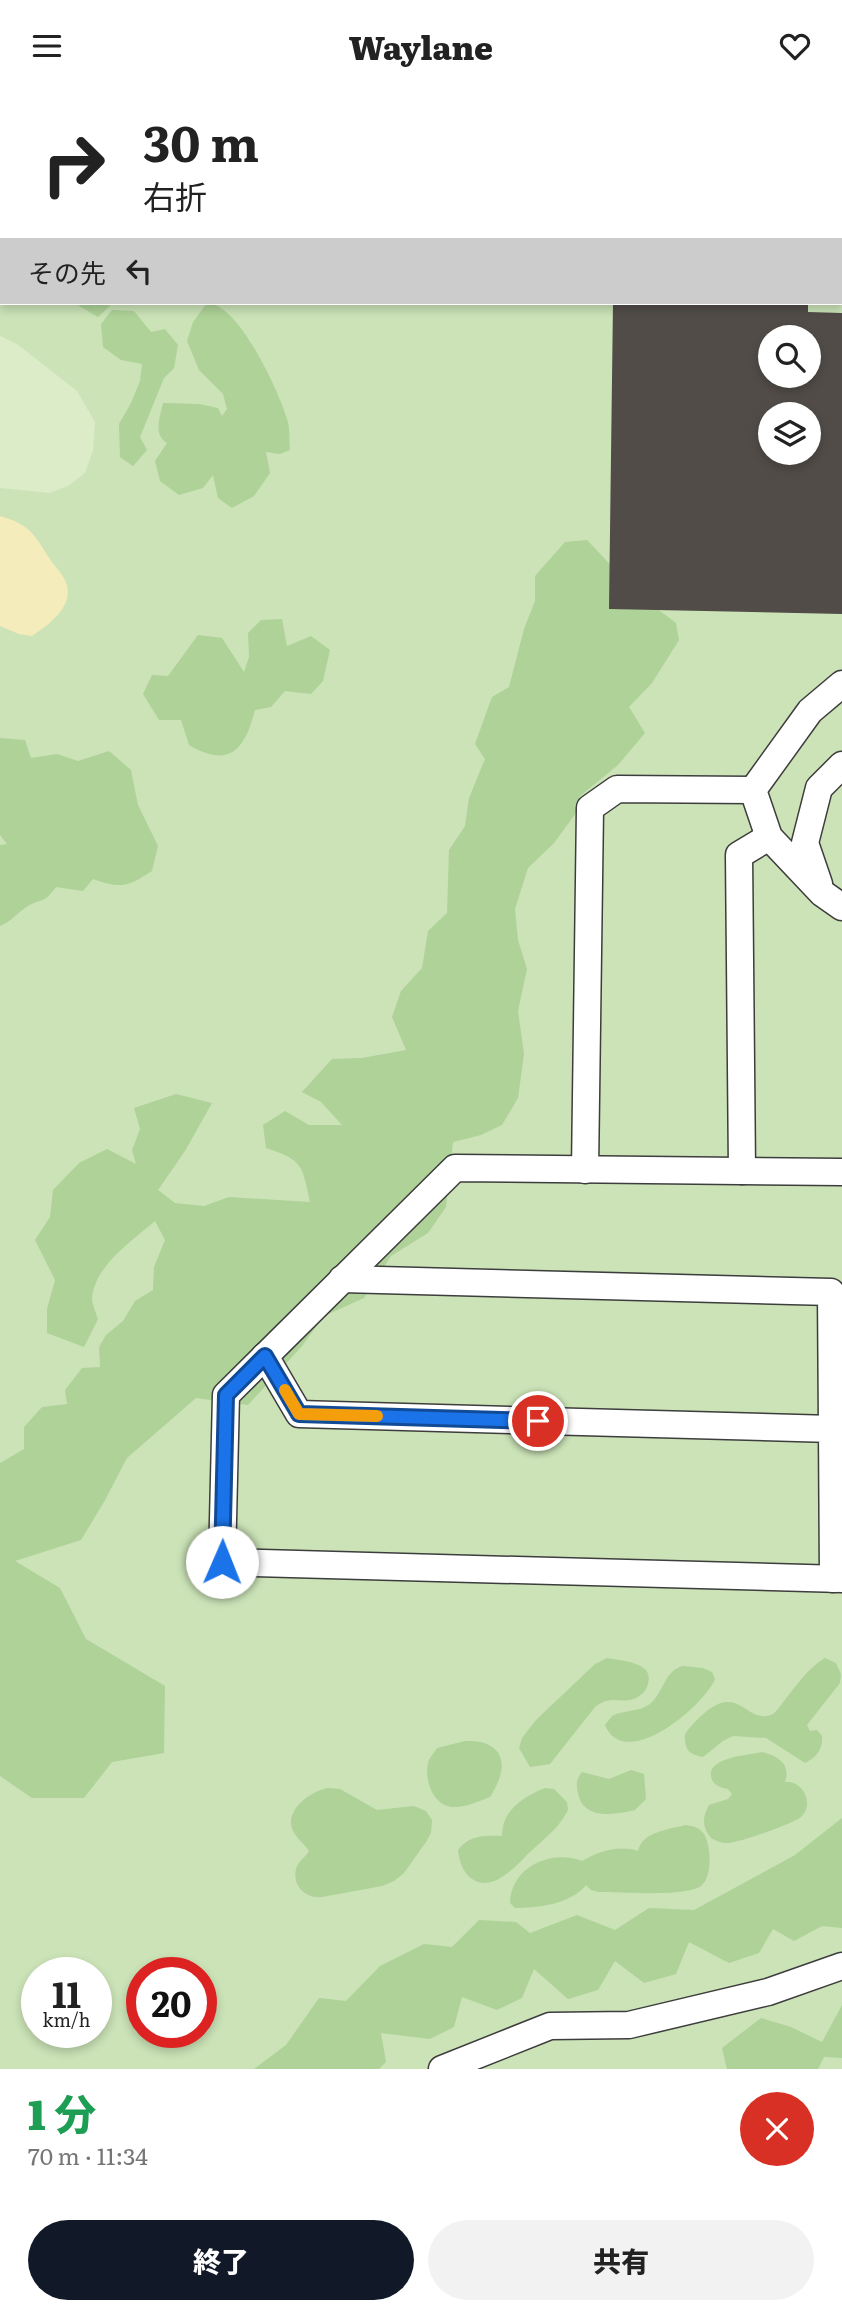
<!DOCTYPE html>
<html lang="ja">
<meta charset="utf-8">
<style>
body{margin:0;font-family:Literata,"Noto Sans JP",serif;background:#f2f2f2;color:#222;height:100vh;display:flex;flex-direction:column;font-size:26px;white-space:nowrap}
*{box-sizing:border-box;margin:0}
p{font-size:23px;color:#767676}
.icon{flex:none;width:38px;height:38px;fill:none;stroke:currentColor;stroke-width:2;stroke-linecap:round;stroke-linejoin:round}
.map{position:relative;height:1978px;overflow:hidden}
.panel{display:flex;flex-direction:column;background:#fff;flex:1}
.panel>*{flex:none}
.top-card{position:absolute;left:0px;top:0px;width:844px;height:214px;box-shadow:0 4px 10px #0003;background:#fff;color:#222;overflow:hidden}
.buttons{position:absolute;left:758px;top:234px;display:grid;gap:14px}
.buttons a{display:grid;place-items:center;width:63px;height:63px;border-radius:50%;background:#fff;box-shadow:0 4px 10px #0003;font-size:35px}
.speed{position:absolute;left:21px;top:1866px;display:flex;gap:14px;font-size:35px;font-weight:700;text-align:center}
.speed>*{display:grid;place-content:center;width:91px;height:91px;border-radius:50%;background:#fff;box-shadow:0 4px 10px #0003;line-height:1}
.speed small{font-size:18px;font-weight:400}
.speed .limit{border:10px solid #d22;background:#fff;color:#111}
.pin{position:absolute;display:grid;place-items:center;width:60px;height:60px;color:#fff;margin:-30px;border:4px solid #fff;border-radius:50%;box-shadow:0 2px 7px #0007}
.me{position:absolute;width:77px;margin:-38px;rotate:1deg;stroke-linejoin:round;filter:drop-shadow(0 0 5px #0008)}
.turn{display:flex;align-items:center;gap:24px;height:147px;padding:0 28px;font-size:32px}
.turn .icon{width:91px;height:91px;stroke-width:2.5}
.turn b{display:block;font-size:49px;line-height:60px}
.then{display:flex;align-items:center;height:66px;padding:0 28px;background:#0003;gap:14px;font-size:26px}
.round{display:grid;place-items:center;flex:none;width:74px;height:74px;border-radius:37px;background:#f2f2f2}
.headline{display:flex;align-items:center;justify-content:space-between;height:119px;padding:0 28px}
h1{font-size:42px;font-weight:800;line-height:52px;color:#1e9e55}
.button{display:flex;gap:14px;margin-top:auto;padding:14px 28px}
.button a{flex:1;height:80px;border-radius:42px;background:#111827;color:#fff;font-size:28px;font-weight:800;line-height:80px;text-align:center}
.button a+a{background:#f2f2f2;color:#222}
header{display:flex;justify-content:space-between;align-items:center;height:91px;padding:0 28px;background:#fff;font-size:32px;font-weight:800}
.map>svg:first-child{display:block}
</style>
<header><svg class="icon" aria-label="menu" viewBox="0 0 24 24"><path d="M4 6h16M4 12h16M4 18h16"/></svg>Waylane<svg class="icon" aria-label="heart" viewBox="0 0 24 24"><path d="M12 20l-8-8c-3-5 5-10 8-4 3-6 11-1 8 4z"/></svg></header>
<div class="map">
<svg width="842" height="1978" viewBox="0 0 842 1978">
<rect width="100%" height="100%" fill="#fdfbe9"/>
<path fill="#cbe3b7" fill-rule="evenodd" d="M0,0H842V1978H0ZM2,2H842V212H2ZM770,247H808V285H770ZM770,324H808V362H770ZM37,1881H96V1941H37ZM142,1881H201V1941H142Z"/>
<g fill="#aed298">
<path d="M74,212H113L98,226Z"/>
<path d="M207,212C239,212 280,303 288,331C290,340 289,350 290,359L280,363L266,361L270,382L254,405L232,417L218,407L213,384L203,397L179,404L160,390L155,370L167,352C153,344 160,326 163,312L199,313L218,317L222,325L227,318L223,303L199,279L187,250L193,231Z"/>
<path d="M112,219L134,220L151,241L165,238L178,254L174,277L164,287L140,346L147,359L133,375L120,366L119,333L131,312L140,290L142,273L121,269L103,256L101,233Z"/>
<path d="M587,449L640,505L676,532L679,549L652,592L629,616L645,642L618,674L580,705L576,722L554,752L528,777L515,818L518,849L527,878L518,920L524,963L518,1007L502,1034L481,1044L453,1051L446,1116L428,1142L391,1165L364,1207L324,1225L302,1255L248,1314L196,1307L127,1367L104,1411L81,1449L15,1470L60,1497L86,1548L165,1595L164,1662L112,1671L84,1707H32L0,1685V1372L24,1358V1336L42,1316L67,1313L65,1299L82,1277L100,1276L99,1256L106,1244L123,1230L135,1210L153,1199L154,1176L165,1149L155,1130C133,1149 95,1174 92,1207C92,1213 96,1222 98,1228L84,1256L47,1242V1218L55,1189L35,1149L50,1126L53,1099L79,1072L107,1058L136,1073L132,1059L140,1038L134,1017L176,1003L212,1012L185,1060L158,1099L175,1112L204,1115L229,1106L310,1111C302,1074 303,1069 266,1057L263,1034L285,1020L309,1034H342L321,1011L302,1001L332,968L362,967L406,959L392,926L401,900L422,877L428,840L447,822L449,759L465,735L469,707L485,668L475,653L492,606L509,596L524,538L535,510V485L565,451Z"/>
<path d="M282,528L287,555L311,545L330,559L323,590L311,603L285,600L271,616L255,619C245,658 230,678 189,654L181,629H159L143,603L152,584L168,585L198,544L222,547L244,581L249,566L248,542L261,529Z"/>
<path d="M0,647L25,649L31,667L57,663L78,670L109,660L131,679L138,714L158,755L152,780C127,796 121,798 93,788L83,800L56,796C43,813 45,806 28,815C18,821 11,831 0,835V754L7,753L0,744Z"/>
<path d="M607,1567C622,1570 655,1571 648,1593C646,1599 643,1603 638,1606C622,1615 613,1602 595,1616L550,1673L530,1676L519,1657L522,1647L536,1629L595,1573Z"/>
<path d="M825,1567L836,1572L841,1583L840,1592L807,1634L810,1640L817,1639L822,1645C823,1658 817,1666 805,1672L766,1647L733,1645L723,1650L703,1666C688,1664 684,1657 685,1643C693,1632 713,1610 728,1611C744,1611 755,1632 773,1623C777,1620 781,1614 784,1610C796,1595 808,1577 825,1567Z"/>
<path d="M683,1575L703,1577L712,1581L715,1588C704,1615 625,1682 605,1634L612,1625C623,1619 640,1621 650,1613C664,1601 664,1580 683,1575Z"/>
<path d="M465,1650C472,1650 481,1650 487,1653C511,1664 501,1689 490,1706C479,1710 465,1717 452,1716C433,1714 424,1689 428,1672C429,1667 434,1662 437,1657Z"/>
<path d="M762,1661C779,1665 791,1674 785,1691C803,1689 815,1713 801,1726C793,1733 737,1752 727,1752C721,1752 716,1750 711,1747C702,1736 702,1727 709,1714L728,1708L732,1703L728,1698C721,1697 712,1694 711,1685C708,1666 750,1664 762,1661Z"/>
<path d="M631,1679L644,1683L646,1708L635,1719C614,1724 583,1729 578,1702C576,1693 576,1689 582,1681L609,1688Z"/>
<path d="M328,1697L340,1698L377,1719L414,1715L426,1720L432,1729L431,1742L426,1751L404,1782L394,1790L382,1795L322,1806C306,1808 292,1795 296,1778C298,1770 305,1767 309,1760C305,1753 299,1750 295,1743C280,1722 310,1700 328,1697Z"/>
<path d="M545,1697L554,1698L567,1711L568,1719C560,1736 545,1747 531,1760C522,1769 513,1779 502,1786C477,1802 460,1783 458,1759C469,1744 485,1744 502,1745C502,1719 523,1706 545,1697Z"/>
<path d="M842,1727V1837L822,1835L794,1850L773,1838L759,1862L729,1872L689,1851L676,1883L644,1892L615,1870L598,1899L568,1908L534,1878L522,1907L497,1919L462,1906L454,1936L430,1948L381,1942L386,1971L379,1978H254L286,1954L319,1907L346,1910L380,1875L424,1853L452,1856L479,1829L516,1831L530,1842L577,1824L615,1839L649,1817L694,1819L795,1764Z"/>
<path d="M685,1734C693,1735 699,1736 704,1743C711,1754 713,1786 701,1795C686,1806 620,1801 599,1801L591,1799L586,1794C571,1813 538,1817 515,1817L510,1812C511,1776 551,1758 582,1770C600,1760 618,1754 638,1760C643,1740 668,1739 685,1734Z"/>
<path d="M842,1914V1967L824,1966L818,1978H727L722,1957L761,1927L791,1936L822,1951Z"/>
</g>
<path fill="#f4ecba" d="M0,425C32,434 34,444 52,471C57,478 64,484 67,494C73,517 48,534 32,545L19,543L0,535Z"/>
<path fill="#dcebc8" d="M0,245L17,253L77,300L95,331L93,360L85,382L68,395L50,402L0,397Z"/>
<path fill="#514c48" fill-rule="evenodd" d="M613,212H808V221L842,222V523L609,518ZM770,247H808V285H770ZM770,324H808V362H770Z"/>
<g fill="none" stroke-linecap="round" stroke-linejoin="round">
<g stroke="#3d3d3d" stroke-width="29">
<g id="lane">
<path d="M842,593L810,620L753,699L769,746L822,802L842,816"/>
<path d="M819,793L805,752L819,697L842,674"/>
<path d="M585,1079L590,717L617,698L753,699"/>
<path d="M742,1080L739,764L769,746"/>
<path d="M842,1081L455,1077L226,1304L222,1471L842,1488"/>
<path d="M342,1188L831,1201L832,1338"/>
<path d="M265,1265L299,1323L832,1338L833,1488"/>
<path d="M442,1978L550,1935L629,1934L768,1901L842,1875"/>
</g>
</g>
<use href="#lane" stroke="#fff" stroke-width="26"/>
</g>
<g fill="none" stroke-linecap="round" stroke-linejoin="round">
<g stroke="#114b97" stroke-width="18">
<path id="route" d="M222,1471L226,1304L265,1265L299,1323L538,1330"/>
</g>
<use href="#route" stroke="#1a73e8" stroke-width="12"/>
<path stroke="#f59e0b" stroke-width="12" d="M285,1299L299,1323L377,1325"/>
</g>
</svg>
<div class="buttons">
<a><svg class="icon" aria-label="search" viewBox="0 0 24 24"><circle cx="10" cy="10" r="6"/><path d="M15 15l6 6"/></svg></a>
<a><svg class="icon" aria-label="layers" viewBox="0 0 24 24"><path d="M12 4l9 5-9 5-9-5zM3 14l9 5 9-5"/></svg></a>
</div>
<div class="speed"><div>11<small>km/h</small></div><div class="limit">20</div></div>
<div class="pin" style="left:538px;top:1330px;background:#d93025"><svg class="icon" aria-label="arrive" viewBox="0 0 24 24"><path d="M6 21V4h12l-3 4 3 4H6"/></svg></div>
<svg class="me" style="left:222px;top:1471px" viewBox="-20 -20 40 40"><circle r="19" fill="#fff"/><path d="M0-13L10 11 0 6-10 11z" fill="#1a73e8"/></svg>
<div class="top-card">
<div class="turn"><svg class="icon" aria-label="right" viewBox="0 0 24 24"><path d="M7 20v-9h11M14 6l5 5-5 5"/></svg><div><b>30 m</b>右折</div></div>
<div class="then">その先<svg class="icon" aria-label="left" viewBox="0 0 24 24"><path d="M17 20v-9H6M10 6l-5 5 5 5"/></svg></div>
</div>
</div>
<section class="panel">
<div class="headline"><div><h1>1 分</h1><p>70 m · 11:34</p></div><a class="round" style="background:#d93025;color:#fff"><svg class="icon" aria-label="close" viewBox="0 0 24 24"><path d="M6 6l12 12M18 6L6 18"/></svg></a></div>
<div class="button"><a>終了</a><a>共有</a></div>
</section>
